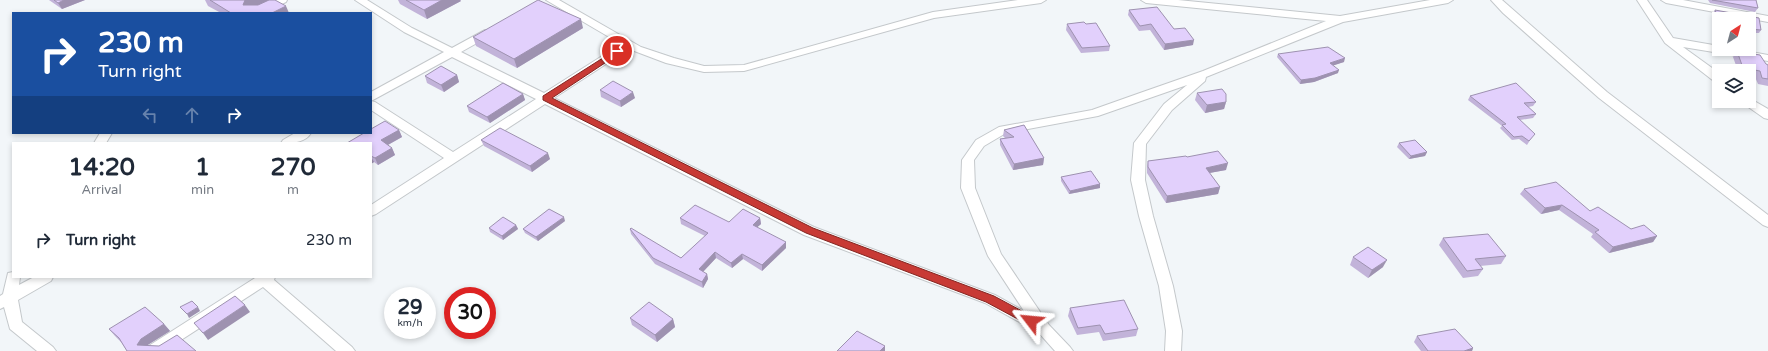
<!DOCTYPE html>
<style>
body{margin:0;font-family:"Varela Round",sans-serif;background:#f2f2f3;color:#1f2937;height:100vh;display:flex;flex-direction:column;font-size:15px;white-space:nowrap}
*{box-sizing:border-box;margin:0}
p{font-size:13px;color:#747a83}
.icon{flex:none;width:22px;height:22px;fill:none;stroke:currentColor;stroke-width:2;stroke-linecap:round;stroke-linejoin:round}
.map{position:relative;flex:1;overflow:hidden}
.drawer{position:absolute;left:12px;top:142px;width:360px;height:136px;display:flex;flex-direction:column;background:#fff;border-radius:0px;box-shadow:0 2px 6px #0003}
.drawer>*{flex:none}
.top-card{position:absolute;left:12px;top:12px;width:360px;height:122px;border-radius:0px;box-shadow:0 2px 6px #0003;background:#1a4fa0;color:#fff;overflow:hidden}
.needle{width:26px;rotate:36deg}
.fabs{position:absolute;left:1712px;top:12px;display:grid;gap:8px}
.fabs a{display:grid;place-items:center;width:44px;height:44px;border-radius:0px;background:#fff;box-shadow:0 2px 6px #0003;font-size:20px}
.speed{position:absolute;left:384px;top:287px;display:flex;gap:8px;font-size:20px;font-weight:700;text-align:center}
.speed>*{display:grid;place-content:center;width:52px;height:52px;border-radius:50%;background:#fff;box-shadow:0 2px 6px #0003;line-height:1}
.speed small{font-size:10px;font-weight:400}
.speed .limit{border:6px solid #d22;background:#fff;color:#111}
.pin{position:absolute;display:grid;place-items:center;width:34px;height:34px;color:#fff;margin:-17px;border:2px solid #fff;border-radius:50%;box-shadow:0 1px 4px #0007}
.me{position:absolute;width:44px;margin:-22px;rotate:299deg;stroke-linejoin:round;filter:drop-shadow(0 0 3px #0008)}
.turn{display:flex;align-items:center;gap:14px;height:84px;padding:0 20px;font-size:18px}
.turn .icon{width:52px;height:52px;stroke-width:2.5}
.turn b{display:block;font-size:28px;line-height:34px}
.lanes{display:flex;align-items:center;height:38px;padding:0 20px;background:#0003;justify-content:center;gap:20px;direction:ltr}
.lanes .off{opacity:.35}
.eta{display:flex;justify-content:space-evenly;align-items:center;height:68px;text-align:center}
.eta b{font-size:24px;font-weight:700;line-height:28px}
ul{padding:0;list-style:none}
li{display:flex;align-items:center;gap:12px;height:60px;padding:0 20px}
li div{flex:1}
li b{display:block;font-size:15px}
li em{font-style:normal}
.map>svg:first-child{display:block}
</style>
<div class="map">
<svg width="1768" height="351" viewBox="0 0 1768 351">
<rect width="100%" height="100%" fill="#f2f6f9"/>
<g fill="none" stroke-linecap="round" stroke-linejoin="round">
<g stroke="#c4c8cb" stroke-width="2">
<g id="minor">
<path d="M273,0H287L286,2L263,13H249L250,11Z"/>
<path d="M355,0H367L412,28L452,48L485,30H493L494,32L493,34L461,52L544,93L621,44L546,0H559L641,47L674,58L704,66L744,65L933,12L1018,0H1046L1041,3L934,18L744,71L704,72L666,63L629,49L554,98L814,227L995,295L1024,311L988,256L961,188L962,160L976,140L999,127L1092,110L1140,93L1203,71L1326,21L1146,3L1141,0H1178L1340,16L1430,0H1453L1448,3L1343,22L1206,77L1205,81L1172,110L1146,144L1145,180L1153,216L1173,286L1182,331L1181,351H1165L1166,331L1159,286L1139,216L1131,180L1134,143L1164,104L1187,85L1098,116L1006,133L984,146L974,160L975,188L1001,254L1049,325L1070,347L1073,351H1055L1039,333L985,303L804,235L545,104L376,214L371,216V205L444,158L371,110V101L375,102L453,152L536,99L452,57L371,101V92L444,52L404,32Z"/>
<path d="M1491,0H1502L1607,92L1768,215V227L1763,225L1599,98L1503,13Z"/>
<path d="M1637,0H1647L1673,38L1719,46V49H1735L1768,55V61L1683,47L1719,73V83L1715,82L1665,43Z"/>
<path d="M1661,0H1683L1768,16V22L1666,3Z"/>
<path d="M1749,98L1768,109V119L1764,118L1744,104L1742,101H1749Z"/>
<path d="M100,133H112L106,143H94Z"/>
<path d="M295,133H311C305,143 292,143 281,143L283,140Z"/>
<path d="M13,272V277H20L19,285L34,277H53L51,281L18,300L22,322L53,347L56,351H37L10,329L4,307L0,309V296L3,294L8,273Z"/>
<path d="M254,277H275L274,280L352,347L355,351H336L263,287L164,351H144L147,347L255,278Z"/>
</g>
</g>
<use href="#minor" fill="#fff" fill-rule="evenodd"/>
</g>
<g fill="#c2b3d9">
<path d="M49,0H85L62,9Z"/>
<path d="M205,0H275L289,13H221L208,6Z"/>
<path d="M398,0H460L461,1L427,19L400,4Z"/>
<path d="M1708,0H1756L1758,8L1755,12L1710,3Z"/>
<path d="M1129,10L1174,29L1193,45L1164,50L1150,30L1139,31L1128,15Z"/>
<path d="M1715,10L1759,18L1761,30L1759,33H1749L1755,47L1752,51L1741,49H1749V19H1719V30L1713,13Z"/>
<path d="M1067,24H1086L1110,46L1109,51L1081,53L1066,30Z"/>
<path d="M583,28L517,68L476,46L473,37Z"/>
<path d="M1737,51L1766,64L1768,65V86L1758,84L1755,77L1749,76V71H1738L1733,57Z"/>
<path d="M1278,54L1344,62L1333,65L1338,73L1314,82L1300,84L1277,57Z"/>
<path d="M457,75L459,82L444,92L427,83L425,76Z"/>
<path d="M600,90L635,98L621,107L601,97Z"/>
<path d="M1197,93L1226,102L1224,109L1205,113L1195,100Z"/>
<path d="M523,94L525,100L490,123L469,112L467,106Z"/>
<path d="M1470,96L1536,102L1533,106L1528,107L1536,114L1533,118L1520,120L1532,137L1527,145L1519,139L1512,140L1500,128L1502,126L1468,100Z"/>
<path d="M1024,125L1044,158L1043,165L1013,170L1000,145V139L1005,138L1003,136L1004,130Z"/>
<path d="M399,130L402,137L388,145L392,148L395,155L378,165L374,162L371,164V143Z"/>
<path d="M481,140L550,159L532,172L484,146Z"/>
<path d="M1399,143L1427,152L1425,156L1409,159L1397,147Z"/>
<path d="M1187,157L1226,170L1209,173L1220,187L1218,194L1166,203L1147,173V167L1148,161Z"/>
<path d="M1061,177L1100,184V188L1069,194L1061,181Z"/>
<path d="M1524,189L1590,211L1631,229L1657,236L1653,242L1609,253L1591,237L1593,234L1559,210L1541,214L1520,194Z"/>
<path d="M680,218L729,222L760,218L761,224L757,227L786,248L762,271L743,259L732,268L716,258L703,272L707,274L708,279L703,288L655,264L631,234L630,229L681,258L705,236L681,224Z"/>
<path d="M565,221L538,241L525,233L523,229Z"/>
<path d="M516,225L518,229L503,240L490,232L489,228Z"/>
<path d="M1443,238L1506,256L1501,264L1480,266L1483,269L1478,276L1463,278L1439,245Z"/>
<path d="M1353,257L1383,267L1368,278L1350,265Z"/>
<path d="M1070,308L1138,329L1136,336L1103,341L1099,332L1077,335L1068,316Z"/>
<path d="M630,318L673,319L675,327L657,342L632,325Z"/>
<path d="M164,324L170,331L146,346L127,351L121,342L115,336L109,329Z"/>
<path d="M1417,336L1473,348L1472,351H1421L1414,342Z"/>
</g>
<g fill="#9e92b0">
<path d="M64,0H85L62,9L58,3Z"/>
<path d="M244,0H270L249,10L243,5Z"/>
<path d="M442,0H460L461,1L427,19L424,10Z"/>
<path d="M286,6L289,13H272Z"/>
<path d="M581,19L583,28L517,68L514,59Z"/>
<path d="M1194,40L1193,45L1164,50L1165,44Z"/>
<path d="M1345,58L1344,62L1329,67L1330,63Z"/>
<path d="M1339,70L1338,73L1314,82L1300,84L1301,80Z"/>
<path d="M457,75L459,82L444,92L441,85Z"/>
<path d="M633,92L635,98L621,107L620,101Z"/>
<path d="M523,94L525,100L490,123L487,117Z"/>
<path d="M1226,102L1224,109L1205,113L1207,105Z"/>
<path d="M399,130L402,137L384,147L381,140Z"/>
<path d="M392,148L395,155L378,165L375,158Z"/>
<path d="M1427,152L1425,156L1409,159L1411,156Z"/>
<path d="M548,153L550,159L532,172L530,166Z"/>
<path d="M371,157L374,162L371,164Z"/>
<path d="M1044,158L1043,165L1013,170L1014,164Z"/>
<path d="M1228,163L1226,170L1204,174L1206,168Z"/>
<path d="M1100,184V188L1069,194L1070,191Z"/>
<path d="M1220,187L1218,194L1166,203L1167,196Z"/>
<path d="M1562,205L1559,210L1541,214L1545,208Z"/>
<path d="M564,217L565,221L538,241L536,237Z"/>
<path d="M760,218L761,224L753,231V225Z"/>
<path d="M516,225L518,229L503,240L502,236Z"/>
<path d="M1657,236L1653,242L1609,253L1613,247Z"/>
<path d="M786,242V248L762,271V265Z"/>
<path d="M715,252L716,258L700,275L699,269Z"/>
<path d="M742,254L743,259L732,268L731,263Z"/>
<path d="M1387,260L1383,267L1368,278L1372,270Z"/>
<path d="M707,274L708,279L703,288L702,282Z"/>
<path d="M245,305L250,312L208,340L203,333Z"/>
<path d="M198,307L200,311L189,318L187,314Z"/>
<path d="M673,319L675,327L657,342L655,335Z"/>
<path d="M164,324L170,331L146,346L137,345L141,339Z"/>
<path d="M885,346V351H880Z"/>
<path d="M1473,348L1472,351H1464Z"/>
</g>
<g fill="#e2d0fc" stroke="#9e92b0">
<path d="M54,0H64L58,3Z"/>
<path d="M210,0H245L243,5H258L269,0H275L286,6L272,13H231Z"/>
<path d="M406,0H442L424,10Z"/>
<path d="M538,0L581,19L514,59L473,37Z"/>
<path d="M1712,0H1756L1758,8Z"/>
<path d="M1157,7L1174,29L1185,28L1194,40L1165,44L1151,24L1140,26L1129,10Z"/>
<path d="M1715,10L1759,18L1761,30L1749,29V19H1719V20Z"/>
<path d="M1084,22L1086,24L1096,23L1110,46L1082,48L1067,24Z"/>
<path d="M1749,32L1755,47L1749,46Z"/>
<path d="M1328,47L1345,58L1330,63L1339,70L1315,78L1301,80L1278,54Z"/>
<path d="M1737,51L1760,55L1766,64L1768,65V79L1762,78L1760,71L1743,68Z"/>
<path d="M441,66L457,75L441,85L425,76Z"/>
<path d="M613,81L633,92L620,101L600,90Z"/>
<path d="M503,83L523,94L487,117L467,106Z"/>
<path d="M1516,83L1536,102L1524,103L1536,114L1517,117L1535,134L1529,141L1522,136L1514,137L1502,125L1506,124L1470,96Z"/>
<path d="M1222,89L1226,94V102L1207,105L1197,93Z"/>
<path d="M385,121L399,130L381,140L392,148L375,158L371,156V143H347L364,133H371V129Z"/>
<path d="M1024,125L1044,158L1014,164L1000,139L1014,137L1004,130Z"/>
<path d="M500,128L548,153L530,166L481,140Z"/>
<path d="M1415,140L1427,152L1411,156L1399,143Z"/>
<path d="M1218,151L1228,163L1206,168L1220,187L1167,196L1148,167V161L1186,156L1187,157Z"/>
<path d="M1091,171L1100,184L1070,191L1061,177Z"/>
<path d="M1556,182L1590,211L1598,207L1631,229L1644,225L1657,236L1613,247L1595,232L1599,230L1562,205L1545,208L1524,189Z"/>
<path d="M695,205L729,222L743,209L760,218L753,225L786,242L762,265L742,254L731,263L715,252L699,269L707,274L702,282L653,258L630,229L631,228L681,258L708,233L680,218Z"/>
<path d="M549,209L564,217L536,237L523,229Z"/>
<path d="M503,217L516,225L502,236L489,228Z"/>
<path d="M1488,234L1506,256L1475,259L1483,269L1467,271L1443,238Z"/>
<path d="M1368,247L1387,260L1372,270L1353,257Z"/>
<path d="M235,296L245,305L203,333L194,323Z"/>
<path d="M1124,300L1138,329L1105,334L1100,325L1078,328L1070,308Z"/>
<path d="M192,301L198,307L187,314L180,307Z"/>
<path d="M649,302L673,319L655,335L630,318Z"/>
<path d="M145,307L164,324L141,339L137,345L159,346L177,335L196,351H127L119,338L109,329Z"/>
<path d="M1455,329L1473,348L1464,351H1428L1417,336Z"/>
<path d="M857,331L885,346L880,351H837Z"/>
</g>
<path fill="#c83a35" stroke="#822622" d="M617,49L621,51L620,53L552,98L813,228L994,296L1035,318L1036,321L1035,324H1027L986,302L806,233L543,100V96Z"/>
</svg>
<div class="fabs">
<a><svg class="needle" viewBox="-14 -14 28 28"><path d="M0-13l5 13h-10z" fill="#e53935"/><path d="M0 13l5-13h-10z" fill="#747a83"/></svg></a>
<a><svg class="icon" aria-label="layers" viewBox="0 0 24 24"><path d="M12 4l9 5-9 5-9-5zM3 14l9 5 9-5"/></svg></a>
</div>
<div class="speed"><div>29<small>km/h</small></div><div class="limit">30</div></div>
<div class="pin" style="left:617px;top:51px;background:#d93025"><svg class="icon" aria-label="arrive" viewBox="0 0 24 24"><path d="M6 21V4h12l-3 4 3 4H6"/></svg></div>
<svg class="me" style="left:1031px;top:321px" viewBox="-20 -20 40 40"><path d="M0-17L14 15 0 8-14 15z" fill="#c83a35" stroke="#fff" stroke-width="4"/></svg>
<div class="top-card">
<div class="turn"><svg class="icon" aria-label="right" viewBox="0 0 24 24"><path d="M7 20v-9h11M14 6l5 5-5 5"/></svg><div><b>230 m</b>Turn right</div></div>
<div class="lanes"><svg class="icon off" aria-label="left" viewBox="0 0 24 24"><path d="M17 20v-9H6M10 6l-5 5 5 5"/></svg><svg class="icon off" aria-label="ahead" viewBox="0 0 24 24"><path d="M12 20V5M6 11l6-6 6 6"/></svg><svg class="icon" aria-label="right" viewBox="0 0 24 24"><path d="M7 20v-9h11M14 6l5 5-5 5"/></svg></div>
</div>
<section class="drawer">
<div class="eta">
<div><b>14:20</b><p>Arrival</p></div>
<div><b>1</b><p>min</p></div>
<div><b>270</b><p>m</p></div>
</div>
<ul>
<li><svg class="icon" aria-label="right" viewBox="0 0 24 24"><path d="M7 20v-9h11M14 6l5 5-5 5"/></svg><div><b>Turn right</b></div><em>230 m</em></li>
</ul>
</section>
</div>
